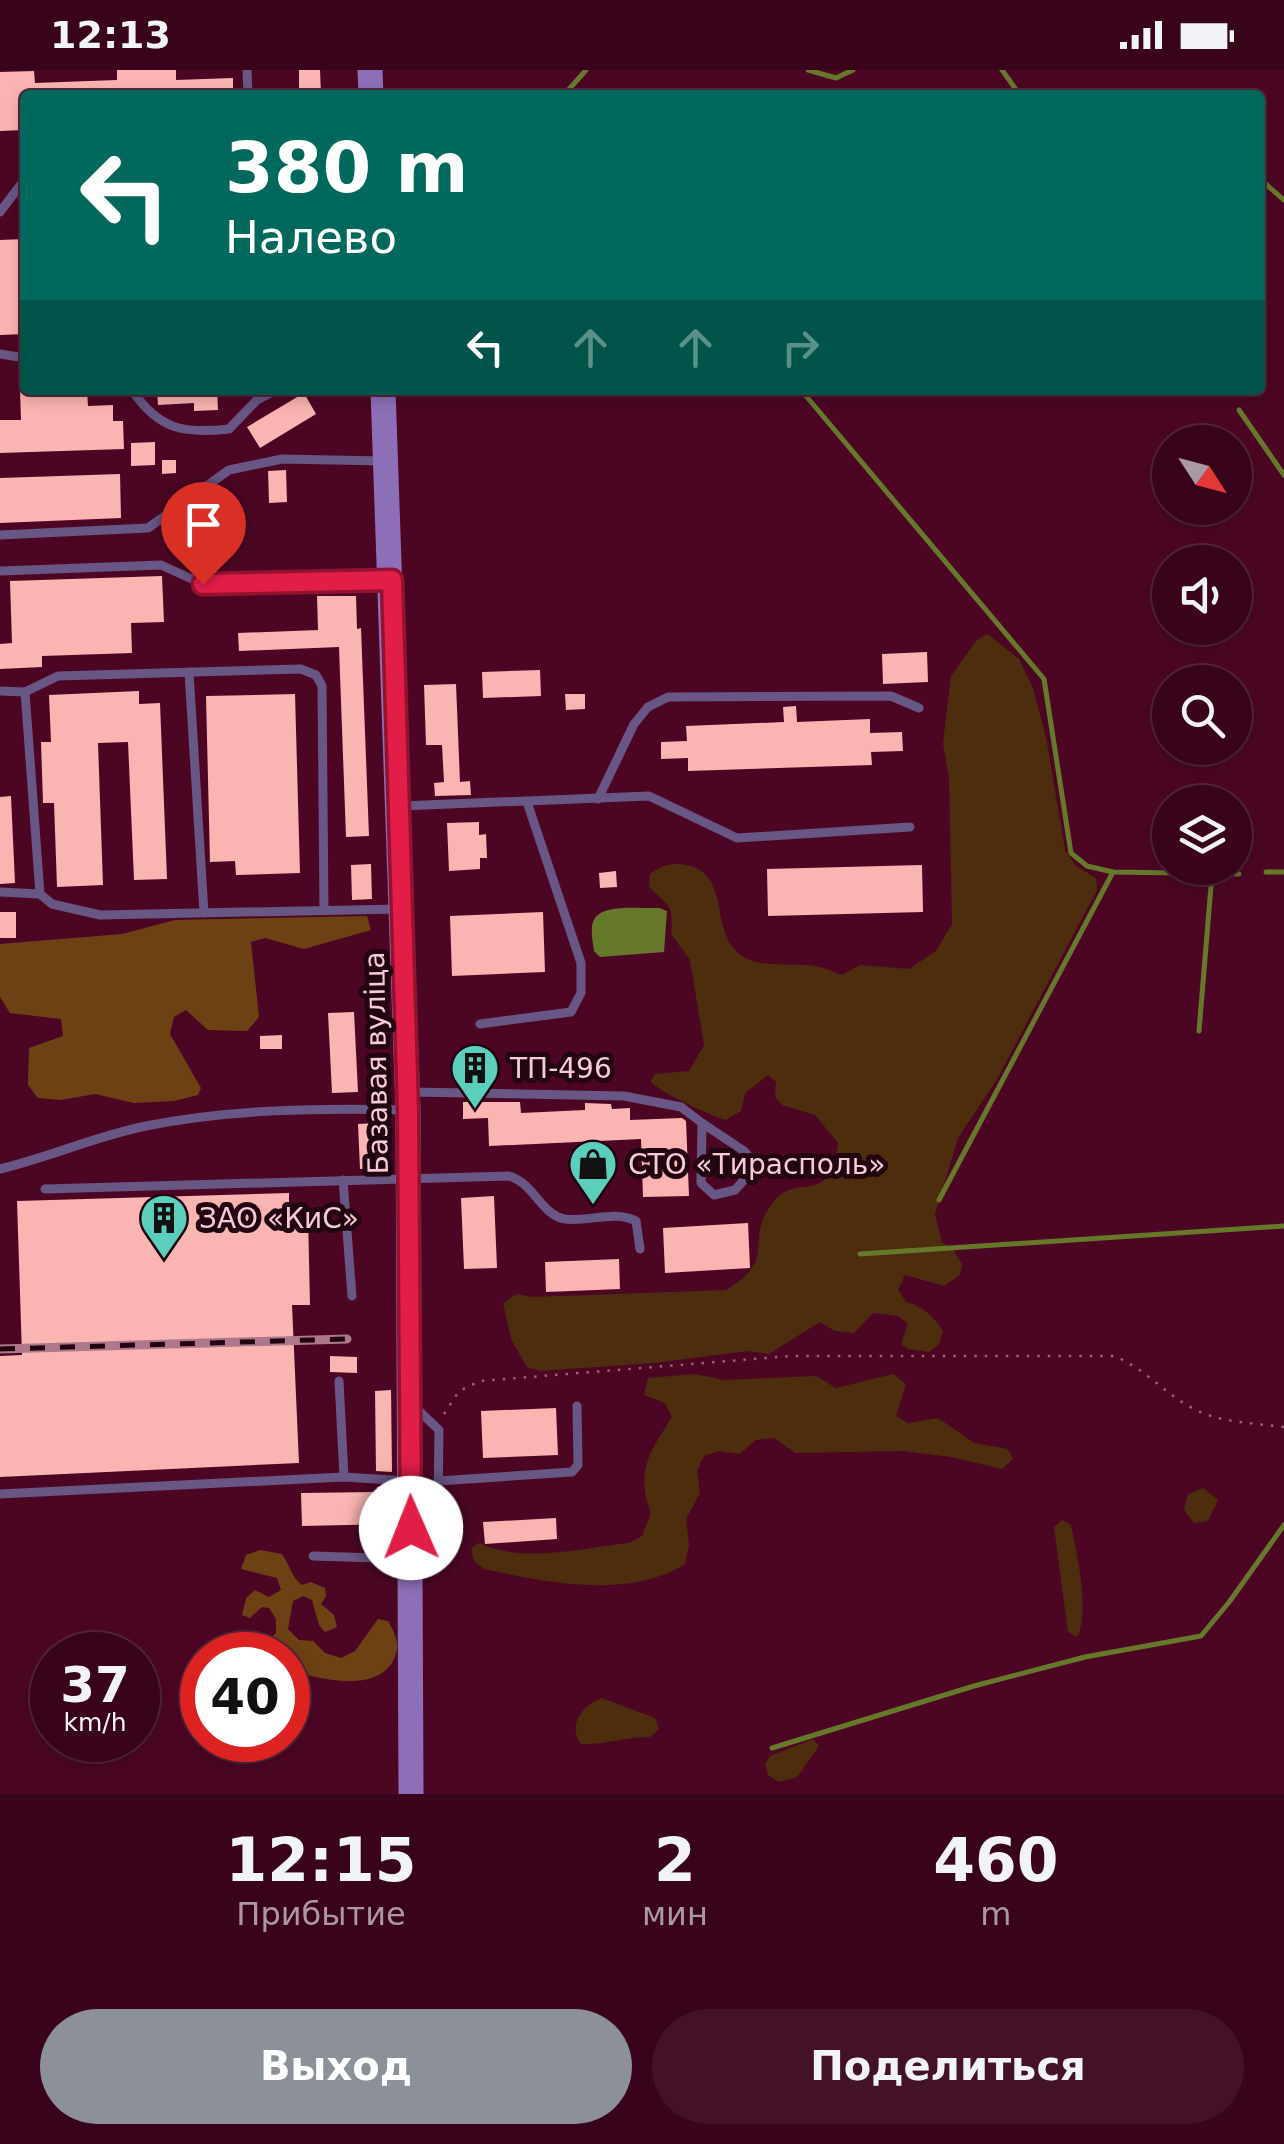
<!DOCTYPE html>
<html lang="ru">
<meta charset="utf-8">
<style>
body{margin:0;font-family:"DejaVu Sans",sans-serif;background:#441228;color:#f1f3f6;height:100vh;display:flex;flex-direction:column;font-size:38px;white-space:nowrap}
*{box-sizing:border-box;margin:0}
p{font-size:32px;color:#ab98a3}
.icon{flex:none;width:55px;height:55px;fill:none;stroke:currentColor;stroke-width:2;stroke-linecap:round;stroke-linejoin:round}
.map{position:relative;height:1724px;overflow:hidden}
.drawer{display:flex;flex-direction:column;background:#39041b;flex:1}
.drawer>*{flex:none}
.banner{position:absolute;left:20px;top:20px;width:1245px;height:305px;border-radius:10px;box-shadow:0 5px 15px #0003,0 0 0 2px #53253a;background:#00695c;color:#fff;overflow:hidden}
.needle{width:65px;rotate:126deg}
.tools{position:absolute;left:1152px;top:355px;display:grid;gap:20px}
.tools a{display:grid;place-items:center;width:100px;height:100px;border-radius:50%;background:#39041b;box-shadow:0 5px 15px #0003,0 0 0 2px #53253a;font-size:50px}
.speed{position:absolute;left:30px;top:1562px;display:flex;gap:20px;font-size:50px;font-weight:700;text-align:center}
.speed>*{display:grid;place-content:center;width:130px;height:130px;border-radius:50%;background:#39041b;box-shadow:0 5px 15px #0003,0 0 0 2px #53253a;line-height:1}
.speed small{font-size:25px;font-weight:400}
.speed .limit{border:15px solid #d22;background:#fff;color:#111}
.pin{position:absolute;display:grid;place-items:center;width:85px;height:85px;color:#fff;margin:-102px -42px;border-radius:50% 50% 50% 0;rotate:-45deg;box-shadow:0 0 10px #0007}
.pin .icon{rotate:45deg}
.me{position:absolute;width:110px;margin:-55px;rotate:359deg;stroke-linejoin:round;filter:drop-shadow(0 0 8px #0008)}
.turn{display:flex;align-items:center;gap:35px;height:210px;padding:0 40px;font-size:45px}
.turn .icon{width:130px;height:130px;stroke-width:2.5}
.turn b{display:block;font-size:70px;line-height:85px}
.lanes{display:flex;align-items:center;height:95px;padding:0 40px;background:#0003;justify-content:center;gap:50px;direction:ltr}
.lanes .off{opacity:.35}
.eta{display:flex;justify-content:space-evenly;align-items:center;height:170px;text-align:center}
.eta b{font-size:60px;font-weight:700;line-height:70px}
.button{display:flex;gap:20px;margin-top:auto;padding:20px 40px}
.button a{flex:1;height:115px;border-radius:60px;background:#8c9099;color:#fff;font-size:40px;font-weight:700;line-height:115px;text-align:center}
.button a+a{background:#441228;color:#f1f3f6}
.status{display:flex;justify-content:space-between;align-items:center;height:70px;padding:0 50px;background:#39041b;direction:ltr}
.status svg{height:28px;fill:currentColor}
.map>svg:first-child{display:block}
</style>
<div class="status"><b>12:13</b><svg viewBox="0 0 49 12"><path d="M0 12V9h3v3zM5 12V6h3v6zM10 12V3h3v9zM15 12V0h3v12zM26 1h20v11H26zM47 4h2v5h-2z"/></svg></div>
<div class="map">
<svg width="1284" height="1724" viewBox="0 0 1284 1724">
<rect width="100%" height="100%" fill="#4c0624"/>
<g fill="#4d2d0e">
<path d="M988,564L1019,589L1033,618L1046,667L1065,780L1076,796L1096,808L1097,820L996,1011L958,1068L935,1144L942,1172L954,1181L962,1194L960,1205L944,1216L905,1205L898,1220L906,1232C921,1235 936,1248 943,1262L939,1274L929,1282L908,1279L901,1274L908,1254L898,1246L873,1243L854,1263L835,1261L820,1252L769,1284L748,1281L654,1293L540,1301L527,1297L511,1269L503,1233L517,1224L532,1227L726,1220C779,1188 744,1173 771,1135C797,1098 828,1142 838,1073L815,1045L782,1035L775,1027L776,1012L768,1005L745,1023L741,1041L726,1050C713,1047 658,1021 651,1012L655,1004L689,1001L704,975L690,890L671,864C674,832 667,837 649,816L650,804C662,795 672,792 686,795C730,803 710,856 737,882C756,901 796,891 820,897C828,899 835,903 842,905L860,895L909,899L936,881L952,854L949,708L943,673L951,606L977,570Z"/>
<path d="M695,1304L724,1310L816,1306L836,1318L893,1304L906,1314L896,1346L908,1353L938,1348L974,1373L1008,1379L1013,1389L1002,1399L951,1387L903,1381L795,1383L774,1368L756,1370L739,1384L719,1381L704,1386L697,1401L700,1423L686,1449L689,1475L685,1494C627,1530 547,1512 484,1499L474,1491L471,1478L479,1473C523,1494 582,1478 629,1473L642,1466L651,1443C635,1401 650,1382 672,1347L665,1333L644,1325L648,1308Z"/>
<path d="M1203,1418L1218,1430L1208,1451L1194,1453L1184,1440L1188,1424Z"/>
<path d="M1062,1450L1071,1455C1077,1483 1090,1542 1077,1567L1068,1562L1054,1457Z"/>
<path d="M602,1628L655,1648L659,1659L650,1667C626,1667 604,1675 581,1674C567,1654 583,1635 602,1628Z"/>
<path d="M813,1669L819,1676L797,1707L779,1712L768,1705L765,1694L770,1686Z"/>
</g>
<g fill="#6e4114">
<path d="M367,846L371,860L304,879L265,868L251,872L259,947L247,961L208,960L186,940L174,947L170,964L201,1018L198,1025L174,1031L134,1033L95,1024L61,1030L38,1028L28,1015L29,978L63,966L61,949L10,943L0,927V874L122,864L175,850Z"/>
<path d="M260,1480L282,1484C290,1495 291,1507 302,1515L311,1512L325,1518L326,1526L321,1534L334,1545L337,1557L325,1562L319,1555L312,1530L303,1526L293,1531L288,1559L299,1570L313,1571L325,1583L341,1588L355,1581L378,1549L388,1551C395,1563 401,1575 394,1589C377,1625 317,1608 288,1600V1585H249L245,1576L253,1569L264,1573L276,1563V1549L269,1538L262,1537L250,1548L242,1545L246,1528L255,1520L269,1527L281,1520L277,1508L241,1499L246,1485Z"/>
</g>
<path fill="#66792b" d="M659,838L667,841L664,882L600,887L594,881C593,872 589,856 595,848C605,833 643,839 659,838Z"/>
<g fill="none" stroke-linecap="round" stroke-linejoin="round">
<g stroke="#66792b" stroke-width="5">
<path d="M808,0L836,8L853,0"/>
<path d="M1002,0L1020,25"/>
<path d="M564,25L586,0"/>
<path d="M1260,109L1284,130"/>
<path d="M801,320L1044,609L1071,783L1087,796L1113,802L1239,804"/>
<path d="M1239,340L1284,405"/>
<path d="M1266,802H1284"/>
<path d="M1199,961L1212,804"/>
<path d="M939,1130L1113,802"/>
<path d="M860,1184L1284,1156"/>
<path d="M772,1678L974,1616L1085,1587L1201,1566L1230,1531L1284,1455"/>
</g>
</g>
<g fill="#fab4b1">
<path d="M117,0H176V10L233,8V25H25V60L0,61V2L34,1L35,13L117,10Z"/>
<path d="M299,0H320L321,25H299Z"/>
<path d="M25,169V264L0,265V170Z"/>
<path d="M20,320H87L88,336L113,335V351H123L124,379L0,383V350H21Z"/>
<path d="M157,320H217L218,340L194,341V333L158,335Z"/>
<path d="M304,323L316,344L260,378L247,357Z"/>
<path d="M155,372V395L131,396V373Z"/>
<path d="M162,390H176V403L162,404Z"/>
<path d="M286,400L287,432L269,433L268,401Z"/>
<path d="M120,404L121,448L0,453V408Z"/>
<path d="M162,506L164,552L131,553L132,583L42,586V597L0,599V574L12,573L10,511Z"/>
<path d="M317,526H356L357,559L361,558L369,766L346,767L339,577L239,581L238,563L318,560Z"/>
<path d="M927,582L928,612L883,614L882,584Z"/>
<path d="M540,600L541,626L483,628L482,602Z"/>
<path d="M456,614L460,712L470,711L471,725L435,726L434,713L444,712L442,675H426L424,615Z"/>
<path d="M139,621V634L160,633L167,809L134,810L128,672L98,673L103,815L57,817L54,733H43L41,672H51L49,625Z"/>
<path d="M295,624L300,803L236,805L235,791L210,792L206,626Z"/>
<path d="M565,624H585V639L566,640Z"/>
<path d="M796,636L797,652L870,649V663L902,662L903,681L871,682L872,695L688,701V688L661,689V672L687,671L686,656L784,652L783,637Z"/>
<path d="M11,726L15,813L0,814V727Z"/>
<path d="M479,752V765L486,764L487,788H480V799L449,801L447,753Z"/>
<path d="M371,794L372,829L352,830L351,795Z"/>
<path d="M922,795L923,842L768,846L767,799Z"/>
<path d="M616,801L617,817L600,818L599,803Z"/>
<rect x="0" y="842" width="16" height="26"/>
<path d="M543,842L545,902L452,906L450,846Z"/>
<path d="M354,942L358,1022L332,1023L328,943Z"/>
<path d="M282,965V979H260V966Z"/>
<path d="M463,1032H520L521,1043L585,1040V1033L611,1034L612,1039L630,1038V1050L682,1048L686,1051L689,1126L643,1127L641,1069L489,1076L488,1048L463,1049Z"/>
<path d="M378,1053L379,1098L360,1099L358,1054Z"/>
<path d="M289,1123V1145H308L310,1235H292L299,1393L0,1407V1286L22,1285L17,1131Z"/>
<path d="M494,1126L497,1198L464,1199L461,1128Z"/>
<path d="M748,1153L750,1198L665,1203L663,1158Z"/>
<path d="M619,1189L620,1219L546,1222L545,1192Z"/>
<path d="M330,1286L357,1287V1303L330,1302Z"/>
<path d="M391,1320L392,1402L376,1401L375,1321Z"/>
<path d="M556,1338L558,1385L483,1388L481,1341Z"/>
<path d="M377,1417L392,1418L393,1454L302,1456L301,1423L377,1422Z"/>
<path d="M556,1448L557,1469L485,1474L483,1452Z"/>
</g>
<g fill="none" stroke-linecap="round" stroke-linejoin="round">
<path stroke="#9c6277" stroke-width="2.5" stroke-dasharray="2.5 8" stroke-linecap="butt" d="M444,1344L459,1321L480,1311L791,1286H1114C1146,1299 1164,1323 1192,1338C1220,1353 1253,1353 1284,1357"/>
<g stroke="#685684" stroke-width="9">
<path d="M247,0L248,25"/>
<path d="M0,142L25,109"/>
<path d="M0,284L25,288"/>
<path d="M132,320C159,360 184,364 229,359L257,330L276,320"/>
<path d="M0,465L148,458L229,400L282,389L384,391"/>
<path d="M0,501L161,495L203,514L389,510"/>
<path d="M189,602L204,843"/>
<path d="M0,621L25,622L58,606L301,599L316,605L322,616L324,840"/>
<path d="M25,622L40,824L52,834L100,845L399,839"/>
<path d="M598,729L634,654L648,637L668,627L891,626L919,638"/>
<path d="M401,736L649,726L737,768L910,757"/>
<path d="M0,822L40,824"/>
<path d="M480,954L571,942L581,923V893L527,732"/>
<path d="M410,1022L624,1026L681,1037L702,1053L701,1113L714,1125L735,1120L752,1101L753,1091L744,1081L702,1053"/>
<path d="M0,1099C50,1087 96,1066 146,1056C230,1039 320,1038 405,1040"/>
<path d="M343,1110L352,1226"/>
<path d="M45,1119L509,1106C533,1112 541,1145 565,1149C589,1152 614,1140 636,1151L640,1179"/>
<path d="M339,1311L344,1407"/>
<path d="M415,1337L439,1360L438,1431L417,1452"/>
<path d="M438,1411L572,1402L578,1395L577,1336"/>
<path d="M0,1424L344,1407L407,1411"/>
<path d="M313,1486L407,1489"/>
</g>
<g stroke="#8d6fb8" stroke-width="25">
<path d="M370,0L371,25"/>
<path d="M383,320L408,1040L411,1724"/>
</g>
<g stroke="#ae778b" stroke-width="9">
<path id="rail" d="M0,1279L347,1269"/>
</g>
<use href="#rail" stroke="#21050f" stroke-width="5" stroke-dasharray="15" stroke-linecap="butt"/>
</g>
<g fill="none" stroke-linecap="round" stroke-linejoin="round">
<g stroke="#92132f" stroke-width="25">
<path id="route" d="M203,514L392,510L408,1040L411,1458"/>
</g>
<use href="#route" stroke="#e11d48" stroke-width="18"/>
</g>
<defs>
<g id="building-pin" transform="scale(2.5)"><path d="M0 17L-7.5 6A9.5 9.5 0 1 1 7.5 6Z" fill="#5bcebc" stroke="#21050f"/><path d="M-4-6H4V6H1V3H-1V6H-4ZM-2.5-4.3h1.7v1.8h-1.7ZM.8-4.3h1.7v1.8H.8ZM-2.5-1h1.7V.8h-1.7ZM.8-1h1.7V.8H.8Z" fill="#111"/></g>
<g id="shop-pin" transform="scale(2.5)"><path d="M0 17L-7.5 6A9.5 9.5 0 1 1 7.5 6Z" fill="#5bcebc" stroke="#21050f"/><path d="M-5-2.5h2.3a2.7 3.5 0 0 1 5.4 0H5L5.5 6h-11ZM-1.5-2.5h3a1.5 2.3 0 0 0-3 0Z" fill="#111"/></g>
</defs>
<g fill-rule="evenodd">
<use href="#building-pin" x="475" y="998"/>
<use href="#shop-pin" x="593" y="1094"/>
<use href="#building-pin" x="164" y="1148"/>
</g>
<g text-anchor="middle" stroke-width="10" stroke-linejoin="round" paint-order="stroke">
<g font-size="28" fill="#f7cbd6" stroke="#21050f">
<text transform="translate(376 993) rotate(-91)" y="10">Базавая вуліца</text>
</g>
<g font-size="28" fill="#f7cbd6" stroke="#21050f" text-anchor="start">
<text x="510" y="1008">ТП-496</text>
<text x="628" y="1104">СТО «Тирасполь»</text>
<text x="199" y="1158">ЗАО «КиС»</text>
</g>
</g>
</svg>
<div class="tools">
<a><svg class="needle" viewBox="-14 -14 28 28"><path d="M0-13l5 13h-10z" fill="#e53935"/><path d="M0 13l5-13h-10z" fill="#ab98a3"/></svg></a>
<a><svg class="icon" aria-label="sound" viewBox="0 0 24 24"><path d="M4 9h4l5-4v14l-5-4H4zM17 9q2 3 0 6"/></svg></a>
<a><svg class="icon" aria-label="search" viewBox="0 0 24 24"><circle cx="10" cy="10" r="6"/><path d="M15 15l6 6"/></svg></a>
<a><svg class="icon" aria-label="layers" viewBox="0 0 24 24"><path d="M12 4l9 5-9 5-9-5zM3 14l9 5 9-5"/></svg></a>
</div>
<div class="speed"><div>37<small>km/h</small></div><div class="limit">40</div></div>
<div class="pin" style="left:203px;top:514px;background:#d93025"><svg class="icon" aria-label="arrive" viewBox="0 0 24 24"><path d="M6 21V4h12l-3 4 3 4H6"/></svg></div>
<svg class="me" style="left:411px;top:1458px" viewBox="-20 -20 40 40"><circle r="19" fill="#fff"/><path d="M0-13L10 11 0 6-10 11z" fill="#e11d48"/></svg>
<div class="banner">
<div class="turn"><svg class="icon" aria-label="left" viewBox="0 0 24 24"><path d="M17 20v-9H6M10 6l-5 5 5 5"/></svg><div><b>380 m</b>Налево</div></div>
<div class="lanes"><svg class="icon" aria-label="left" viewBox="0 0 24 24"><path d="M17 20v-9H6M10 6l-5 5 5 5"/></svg><svg class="icon off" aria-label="ahead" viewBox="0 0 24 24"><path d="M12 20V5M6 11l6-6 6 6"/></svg><svg class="icon off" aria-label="ahead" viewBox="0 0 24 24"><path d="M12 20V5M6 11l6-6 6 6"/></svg><svg class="icon off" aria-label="right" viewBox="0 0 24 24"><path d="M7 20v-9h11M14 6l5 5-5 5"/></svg></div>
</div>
</div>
<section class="drawer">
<div class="eta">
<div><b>12:15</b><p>Прибытие</p></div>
<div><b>2</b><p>мин</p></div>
<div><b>460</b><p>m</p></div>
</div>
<div class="button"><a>Выход</a><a>Поделиться</a></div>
</section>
